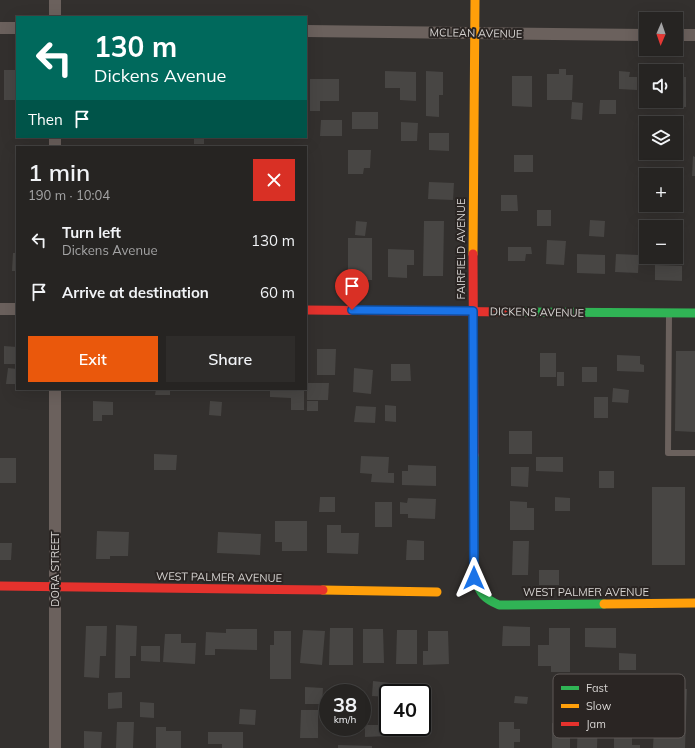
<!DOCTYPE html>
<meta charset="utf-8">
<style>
body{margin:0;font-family:Mulish,sans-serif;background:#2e2c2a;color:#f1f3f6;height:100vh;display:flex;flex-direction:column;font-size:15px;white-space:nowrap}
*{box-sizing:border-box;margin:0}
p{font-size:13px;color:#a4a4a5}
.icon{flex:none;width:22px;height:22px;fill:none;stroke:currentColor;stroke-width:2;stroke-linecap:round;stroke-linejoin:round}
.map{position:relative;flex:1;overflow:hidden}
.drawer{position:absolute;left:16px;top:146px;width:291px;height:244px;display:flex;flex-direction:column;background:#262422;border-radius:0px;box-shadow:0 4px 16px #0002,0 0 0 1px #424140}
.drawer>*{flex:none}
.top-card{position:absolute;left:16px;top:16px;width:291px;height:122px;border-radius:0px;box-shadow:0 4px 16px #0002,0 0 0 1px #424140;background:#00695c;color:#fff;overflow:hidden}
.needle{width:26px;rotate:182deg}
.controls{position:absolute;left:639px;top:12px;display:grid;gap:8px}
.controls a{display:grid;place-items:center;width:44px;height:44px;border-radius:0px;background:#262422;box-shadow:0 4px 16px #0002,0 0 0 1px #424140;font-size:20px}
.speed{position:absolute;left:319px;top:684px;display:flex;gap:8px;font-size:20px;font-weight:700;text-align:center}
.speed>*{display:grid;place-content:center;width:52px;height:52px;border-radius:50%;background:#262422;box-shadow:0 4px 16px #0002,0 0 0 1px #424140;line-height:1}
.speed small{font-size:10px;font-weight:400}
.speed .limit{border:2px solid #111;border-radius:6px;background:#fff;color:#111}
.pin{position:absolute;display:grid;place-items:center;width:34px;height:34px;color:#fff;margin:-41px -17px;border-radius:50% 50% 50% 0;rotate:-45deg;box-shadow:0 0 4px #0007}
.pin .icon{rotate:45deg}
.me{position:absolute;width:44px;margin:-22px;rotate:0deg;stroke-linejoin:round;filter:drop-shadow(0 0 3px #0008)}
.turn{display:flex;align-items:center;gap:14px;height:84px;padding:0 12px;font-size:18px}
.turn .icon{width:52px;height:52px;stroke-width:2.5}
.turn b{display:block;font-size:28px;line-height:34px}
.then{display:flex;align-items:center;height:38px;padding:0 12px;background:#0003;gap:8px;font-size:15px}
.round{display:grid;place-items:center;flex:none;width:42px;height:42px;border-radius:0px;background:#2e2c2a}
.overview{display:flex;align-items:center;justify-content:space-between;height:68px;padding:0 12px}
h1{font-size:24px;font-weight:600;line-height:30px}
.action{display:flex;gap:8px;margin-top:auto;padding:8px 12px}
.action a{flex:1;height:46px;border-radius:0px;background:#ea580c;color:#fff;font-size:16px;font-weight:600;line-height:46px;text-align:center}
.action a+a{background:#2e2c2a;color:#f1f3f6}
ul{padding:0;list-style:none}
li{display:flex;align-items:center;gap:12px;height:52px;padding:0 12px}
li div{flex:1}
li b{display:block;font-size:15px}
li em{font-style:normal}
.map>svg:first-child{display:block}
</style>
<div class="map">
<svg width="695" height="748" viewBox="0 0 695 748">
<rect width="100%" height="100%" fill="#33302e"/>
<g fill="#484644">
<path d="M559,69H566V75H573L572,100H547V74H559Z"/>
<rect x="4" y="70" width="13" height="30"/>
<path d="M385,71L416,72V101L400,100V88H385Z"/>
<path d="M426,71L443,72V95H439V117L426,116Z"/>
<path d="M619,71L630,72L629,77H637V90L619,89Z"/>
<path d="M512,76H532V107L512,106Z"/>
<path d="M676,77H686V107L653,106V101H676Z"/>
<path d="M310,79H339V101H320V111H310Z"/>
<path d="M600,100H616V114H599Z"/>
<path d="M572,102L583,103L582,120L571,119Z"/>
<rect x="352" y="112" width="26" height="17"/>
<path d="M321,120H342V136H320Z"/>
<path d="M401,122L418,123L417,141H401Z"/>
<path d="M429,133H449V151L429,150Z"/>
<rect x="194" y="137" width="10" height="7"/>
<path d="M348,150H371L370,168H364L363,174H348Z"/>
<rect x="514" y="155" width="19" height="17"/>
<path d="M693,156L695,157V176H692Z"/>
<path d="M429,182L454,183L453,200L428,199Z"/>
<path d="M501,195H517L518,211H501Z"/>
<rect x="537" y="210" width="14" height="16"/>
<path d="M590,220L605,221L604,237L589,236Z"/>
<path d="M356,221L367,222L365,236L355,235Z"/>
<path d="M424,221H444L443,276H423Z"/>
<path d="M348,238H372V280H357V274H348Z"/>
<path d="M547,240L566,241L564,265L546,264Z"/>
<path d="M508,247H531L532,254H526L525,261H508Z"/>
<path d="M388,249L414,250V265H407V278L388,277Z"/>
<path d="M13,253H17V271H12Z"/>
<path d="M577,254L605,255V274L577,273Z"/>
<path d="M616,254L639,255L638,273L615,272Z"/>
<path d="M655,265L682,266V281L655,280Z"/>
<path d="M4,346L17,347V364H4Z"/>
<path d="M317,349H336L335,375H317Z"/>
<path d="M676,351H695V432L675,431Z"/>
<rect x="540" y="353" width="16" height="24"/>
<path d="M617,355L640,356V364L644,365V372L617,371Z"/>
<path d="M391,364H410L411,381H391Z"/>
<rect x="582" y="367" width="15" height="15"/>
<path d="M8,368L17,369V384H6Z"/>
<path d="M354,368L373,370L371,394L353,392Z"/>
<rect x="557" y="372" width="7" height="14"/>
<path d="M307,383H329L328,400H307Z"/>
<path d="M613,388L629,390L628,403L612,402Z"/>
<path d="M156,389H170V395H155Z"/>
<path d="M270,389H304V410H291V398L270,397Z"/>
<rect x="594" y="397" width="14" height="21"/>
<path d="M93,401L113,402V415H102V421H93Z"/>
<path d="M210,401L222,402L221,416L209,415Z"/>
<rect x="307" y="401" width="11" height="10"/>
<path d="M385,405L396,406V422L385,421Z"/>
<path d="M356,406L376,407L375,423L354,422Z"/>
<rect x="509" y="431" width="23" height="23"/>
<path d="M154,454L177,455L176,470H154Z"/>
<path d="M361,456L389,457L388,473H394V483L371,482L372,474L360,473Z"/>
<path d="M536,457H563V472L536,471Z"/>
<rect x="0" y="458" width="16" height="25"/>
<path d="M408,465L436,466V486L402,485V471H408Z"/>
<path d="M511,467H529L528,487L511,486Z"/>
<rect x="599" y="471" width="15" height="17"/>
<rect x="652" y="487" width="33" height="78"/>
<path d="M320,497H335V512H319Z"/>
<path d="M555,497L570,498V511H555Z"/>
<path d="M408,498L436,499L435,519L408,518V514H400V502L407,503Z"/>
<path d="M510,501L527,502V508H534V530H510Z"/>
<rect x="375" y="502" width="17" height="25"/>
<path d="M275,521H307V551H282V542H275Z"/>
<path d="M327,525H341V533H359L358,554L327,553Z"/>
<path d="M97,531L129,532L128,556H110V559H96Z"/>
<path d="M218,532L261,534L260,555L217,553Z"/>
<path d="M407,540L424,541V560H406Z"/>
<path d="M513,541H529L528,575H512Z"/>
<path d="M0,543H12L11,560H0Z"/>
<rect x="539" y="570" width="20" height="15"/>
<path d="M116,625L137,626L136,656H130V678H115Z"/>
<path d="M86,626H107L106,656H100L99,678L84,677Z"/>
<path d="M503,626L530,627V646H502Z"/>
<path d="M330,628H353V665H329Z"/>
<path d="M549,628H570V672H551V666H538V645H549Z"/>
<path d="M585,628H616V648L585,647Z"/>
<path d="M226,629H257V650L215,649V655H205L206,632L226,633Z"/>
<path d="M363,629H383L384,663H363Z"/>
<path d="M303,630L325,631L322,665L300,663Z"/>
<path d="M397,630H417V664H396Z"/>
<path d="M274,631H291V679H270V645H274Z"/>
<path d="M428,631H448L449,664L423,665V651H428Z"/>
<path d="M165,634H181V643H196L195,664L163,662Z"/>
<path d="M141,646H160V662L141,661Z"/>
<path d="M619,653L636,654V670H619Z"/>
<path d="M373,681L390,683L388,697L372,696Z"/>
<path d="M305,687L323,688L322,704H305Z"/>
<path d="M656,687L687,689L685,748H653Z"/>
<path d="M122,692V708L108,709V693Z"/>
<path d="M515,696L528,697L527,704L514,703Z"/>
<path d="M140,702L154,703V718L140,717Z"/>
<path d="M240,709L256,710L255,725L239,724Z"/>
<path d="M301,710H318V738H300Z"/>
<path d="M578,717L598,718L597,748H577Z"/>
<path d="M614,719H632V745H640V748H614Z"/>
<path d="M117,722H134L133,748H116Z"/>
<path d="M499,722H514V729H520V742H514V748H499Z"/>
<path d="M552,723L570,724V748H552Z"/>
<path d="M365,725H388V736L365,737Z"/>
<path d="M156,727H166V731H181V748H156Z"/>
<path d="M84,731L102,732L101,748H84Z"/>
<path d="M208,732H243V748H222V744H208Z"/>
<path d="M338,745L372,746V748H338Z"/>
</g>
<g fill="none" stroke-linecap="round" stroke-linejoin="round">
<path stroke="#6b615d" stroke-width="6" d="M669,315L668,453H695"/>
<g stroke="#6b615d" stroke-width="12">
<path d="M55,0V17"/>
<path d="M0,28H17"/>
<path d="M306,31L646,35"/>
<path d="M676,35H695"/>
<path d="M55,137V147"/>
<path d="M0,309H17"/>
<path d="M55,389V748"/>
</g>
<g stroke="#30b455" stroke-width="9">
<path d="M517,312L695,313"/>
<path d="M474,455V578C481,594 483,598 499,605L604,604"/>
</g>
<g stroke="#ff9f0a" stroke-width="9">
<path d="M473,254L475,0"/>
<path d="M323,590L437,592"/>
<path d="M604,604L695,603"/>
</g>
<g stroke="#e5322d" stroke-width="9">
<path d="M473,254L474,455"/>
<path d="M306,310L517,312"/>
<path d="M0,586L323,590"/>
</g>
</g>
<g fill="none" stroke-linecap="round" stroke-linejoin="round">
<g stroke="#114b97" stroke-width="10">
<path id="route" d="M352,310L473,311L474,578"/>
</g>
<use href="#route" stroke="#1a73e8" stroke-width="7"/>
</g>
<g text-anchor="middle" stroke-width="4" stroke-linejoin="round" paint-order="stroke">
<g font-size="11" fill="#d6d3d1" stroke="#2a2523">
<text transform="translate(476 33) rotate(1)" y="4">MCLEAN AVENUE</text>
<text transform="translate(461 249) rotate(-90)" y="4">FAIRFIELD AVENUE</text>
<text transform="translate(537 312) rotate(1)" y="4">DICKENS AVENUE</text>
<text transform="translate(55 569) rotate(-90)" y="4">DORA STREET</text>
<text transform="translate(219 577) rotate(1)" y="4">WEST PALMER AVENUE</text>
<text x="586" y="596">WEST PALMER AVENUE</text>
</g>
</g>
<rect x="553" y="674" width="132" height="64" rx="6" fill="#2a2523" stroke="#5e5957" stroke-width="1"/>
<rect x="561" y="686" width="18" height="4" fill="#30b455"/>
<rect x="561" y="704" width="18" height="4" fill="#ff9f0a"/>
<rect x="561" y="722" width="18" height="4" fill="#e5322d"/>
<g font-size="11" fill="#d6d3d1">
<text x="586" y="692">Fast</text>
<text x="586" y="710">Slow</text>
<text x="586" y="728">Jam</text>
</g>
</svg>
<div class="controls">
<a><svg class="needle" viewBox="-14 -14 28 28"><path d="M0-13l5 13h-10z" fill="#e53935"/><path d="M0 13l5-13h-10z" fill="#a4a4a5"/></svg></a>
<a><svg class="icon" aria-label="sound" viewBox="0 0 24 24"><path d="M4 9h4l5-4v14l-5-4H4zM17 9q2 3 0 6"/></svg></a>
<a><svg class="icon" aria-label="layers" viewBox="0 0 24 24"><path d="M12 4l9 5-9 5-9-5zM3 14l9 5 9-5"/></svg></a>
<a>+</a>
<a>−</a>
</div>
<div class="speed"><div>38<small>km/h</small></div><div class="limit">40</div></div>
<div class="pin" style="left:352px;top:310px;background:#d93025"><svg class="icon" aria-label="arrive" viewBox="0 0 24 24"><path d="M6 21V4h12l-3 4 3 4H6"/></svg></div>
<svg class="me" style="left:474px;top:578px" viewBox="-20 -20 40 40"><path d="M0-17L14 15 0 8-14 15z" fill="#1a73e8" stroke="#fff" stroke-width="4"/></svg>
<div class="top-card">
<div class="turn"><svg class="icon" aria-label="left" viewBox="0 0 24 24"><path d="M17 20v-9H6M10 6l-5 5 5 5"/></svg><div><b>130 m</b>Dickens Avenue</div></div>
<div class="then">Then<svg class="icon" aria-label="arrive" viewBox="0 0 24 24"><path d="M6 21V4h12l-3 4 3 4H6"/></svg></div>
</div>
<section class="drawer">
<div class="overview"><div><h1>1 min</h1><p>190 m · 10:04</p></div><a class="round" style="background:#d93025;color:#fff"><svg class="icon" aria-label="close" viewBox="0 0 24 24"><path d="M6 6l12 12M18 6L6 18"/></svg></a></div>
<ul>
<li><svg class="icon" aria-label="left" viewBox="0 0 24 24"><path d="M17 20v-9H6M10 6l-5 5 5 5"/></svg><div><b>Turn left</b><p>Dickens Avenue</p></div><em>130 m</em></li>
<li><svg class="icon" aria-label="arrive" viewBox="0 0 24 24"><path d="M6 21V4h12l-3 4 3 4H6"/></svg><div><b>Arrive at destination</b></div><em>60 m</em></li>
</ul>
<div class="action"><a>Exit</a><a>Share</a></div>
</section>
</div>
